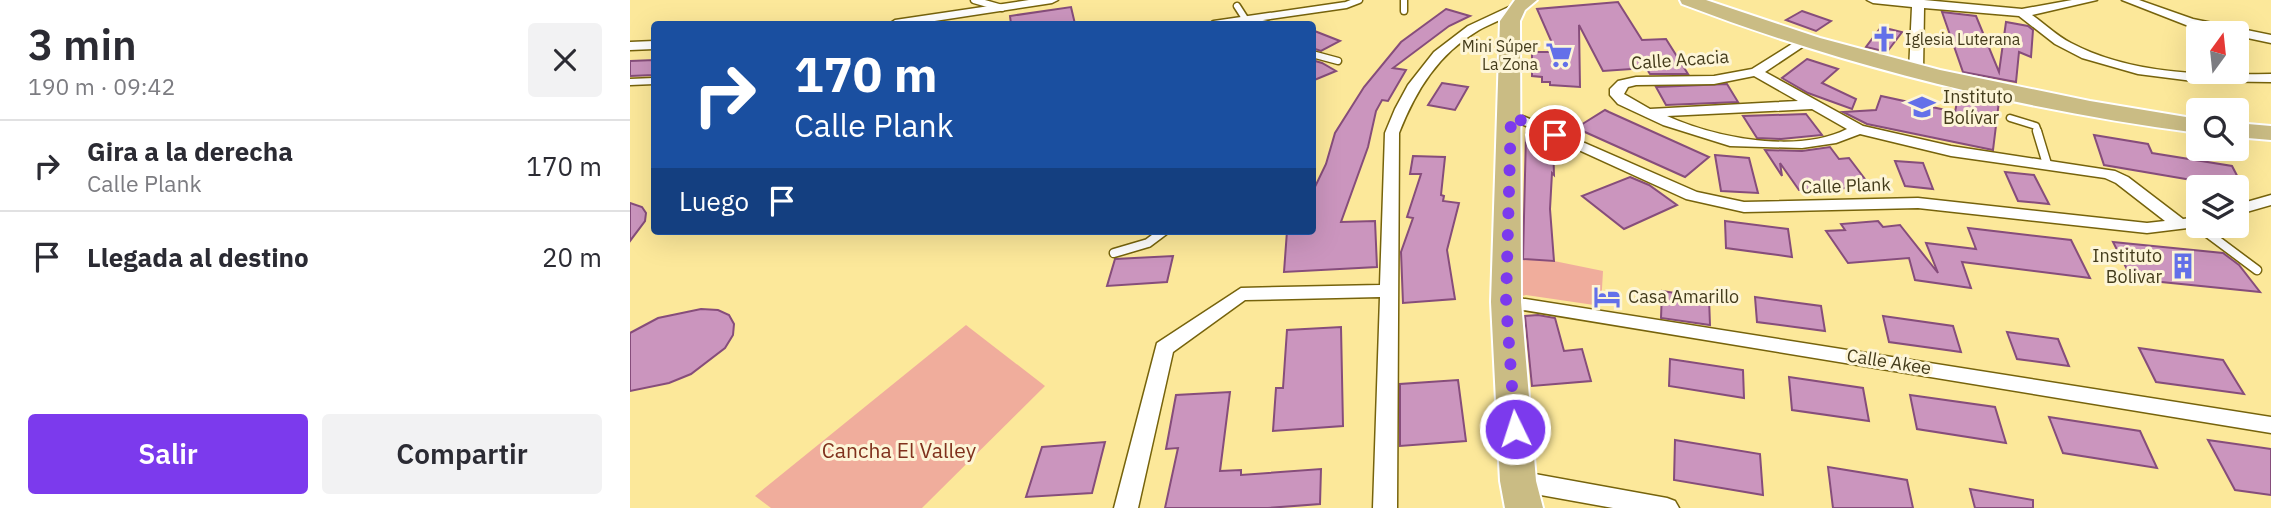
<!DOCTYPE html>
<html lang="es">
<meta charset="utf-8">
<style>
body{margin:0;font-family:"IBM Plex Sans",sans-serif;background:#f2f2f3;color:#2b2b33;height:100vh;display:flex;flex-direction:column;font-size:26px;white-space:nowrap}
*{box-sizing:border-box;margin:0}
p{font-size:23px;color:#7c7c81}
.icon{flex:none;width:38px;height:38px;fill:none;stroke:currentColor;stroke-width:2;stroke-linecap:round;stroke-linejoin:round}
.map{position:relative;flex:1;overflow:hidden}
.panel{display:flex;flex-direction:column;background:#fff;width:630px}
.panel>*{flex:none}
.banner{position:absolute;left:21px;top:21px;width:665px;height:214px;border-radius:7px;box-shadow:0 7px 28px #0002;background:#1a4fa0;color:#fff;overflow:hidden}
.needle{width:46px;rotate:15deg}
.tools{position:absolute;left:1556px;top:21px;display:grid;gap:14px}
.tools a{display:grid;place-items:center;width:63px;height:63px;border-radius:7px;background:#fff;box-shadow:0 7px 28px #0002;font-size:35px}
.pin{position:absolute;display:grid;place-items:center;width:60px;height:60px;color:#fff;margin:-30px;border:4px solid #fff;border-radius:50%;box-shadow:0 2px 7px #0007}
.me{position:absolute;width:77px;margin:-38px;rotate:356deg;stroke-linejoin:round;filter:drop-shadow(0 0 5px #0008)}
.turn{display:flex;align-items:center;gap:24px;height:147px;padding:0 28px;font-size:32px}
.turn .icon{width:91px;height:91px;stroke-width:2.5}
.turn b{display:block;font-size:49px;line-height:60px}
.then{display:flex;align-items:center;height:66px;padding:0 28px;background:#0003;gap:14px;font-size:26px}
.round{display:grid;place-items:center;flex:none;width:74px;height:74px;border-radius:7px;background:#f2f2f3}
.headline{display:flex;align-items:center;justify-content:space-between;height:119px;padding:0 28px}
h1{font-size:42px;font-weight:600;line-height:52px}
.button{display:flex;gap:14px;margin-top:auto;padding:14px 28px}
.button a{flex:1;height:80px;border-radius:7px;background:#7c3aed;color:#fff;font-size:28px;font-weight:600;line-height:80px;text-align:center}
.button a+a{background:#f2f2f3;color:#2b2b33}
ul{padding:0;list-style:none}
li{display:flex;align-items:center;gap:21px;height:91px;padding:0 28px;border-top:2px solid #e1e1e2}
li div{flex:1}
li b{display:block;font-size:26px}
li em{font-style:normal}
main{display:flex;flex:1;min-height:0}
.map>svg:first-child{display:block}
</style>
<main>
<section class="panel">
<div class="headline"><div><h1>3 min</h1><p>190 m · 09:42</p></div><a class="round"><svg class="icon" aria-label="close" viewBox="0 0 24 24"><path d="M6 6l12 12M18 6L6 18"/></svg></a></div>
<ul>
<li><svg class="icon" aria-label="right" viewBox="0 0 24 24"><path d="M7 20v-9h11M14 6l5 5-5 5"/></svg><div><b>Gira a la derecha</b><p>Calle Plank</p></div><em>170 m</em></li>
<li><svg class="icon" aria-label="arrive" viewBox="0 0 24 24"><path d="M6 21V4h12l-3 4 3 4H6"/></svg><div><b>Llegada al destino</b></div><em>20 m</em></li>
</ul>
<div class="button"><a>Salir</a><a>Compartir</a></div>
</section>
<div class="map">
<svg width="1641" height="508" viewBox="0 0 1641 508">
<rect width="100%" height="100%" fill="#fce89a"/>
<g fill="#f0ad9c">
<path d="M888,258L924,261L973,271L971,306L896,295L884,298Z"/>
<path d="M336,325L415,386L292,508H141L125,496Z"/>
</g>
<g fill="#cb95be" stroke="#864d7b" stroke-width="2">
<path d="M988,2L1012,40L1036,39L1058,74H1020L1016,68L973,71L949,25L950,87L920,85V82H912V77L902,76V52H926L907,9Z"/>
<path d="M441,7L445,24H381L380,16Z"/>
<path d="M816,9L840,16L819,26L763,68L776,70L758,101L752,100L746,111L738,147L711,222L745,221L747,267L654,272L657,231H682V193L696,164L705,133L734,87L771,42Z"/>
<path d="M1172,11L1201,21L1186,31L1156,20Z"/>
<path d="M1312,12L1346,16L1369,72L1376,22L1398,26L1403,30L1401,57L1389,52L1386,82L1333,72Z"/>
<path d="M1251,27L1272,32L1257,52L1236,47Z"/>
<path d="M682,30L710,41L691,51L682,48Z"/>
<path d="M1177,59L1208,69L1192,83L1226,99L1222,109L1178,93L1152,78Z"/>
<path d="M24,60V75L0,76V61Z"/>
<path d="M682,60L692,63L706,71L682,81Z"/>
<path d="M812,83L838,87L825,110L798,105Z"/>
<path d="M1097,84L1108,102L1036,105L1026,87Z"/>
<path d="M1329,92L1369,101L1363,150L1237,124L1213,112L1246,110L1251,96L1325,112Z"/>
<path d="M975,110L979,112L1079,157L1055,177L946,128Z"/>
<path d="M1176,114L1192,135L1151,139L1127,138L1113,116Z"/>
<path d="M896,133L923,141L924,175L922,173L920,209L924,261L893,259Z"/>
<path d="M1464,135L1518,144L1522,153L1602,166L1614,189L1474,165Z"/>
<path d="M1200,147L1209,159L1219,158L1241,187L1169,190L1150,163L1152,176L1135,150L1172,151Z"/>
<path d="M1085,155L1119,158L1128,193L1091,191Z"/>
<path d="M783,156L815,157L811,195L814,196L813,201L829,203L817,250L825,299L773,303L771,252L783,218L777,217L791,174H780Z"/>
<path d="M1265,161L1293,163L1303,189L1275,186Z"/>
<path d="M1375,172L1404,175L1419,204L1388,201Z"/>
<path d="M1000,177L1019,185L1047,205L994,229L952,196Z"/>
<path d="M0,203L12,207L16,213L15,221L0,241Z"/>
<path d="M1095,221L1158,229L1162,257L1096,248Z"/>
<path d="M1248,221L1253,227L1270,225L1308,273L1296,243L1346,249L1338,228L1441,240L1460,278L1332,262L1341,288L1285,280L1279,258L1218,263L1196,231L1215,230L1211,224Z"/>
<path d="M1483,242L1593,253L1609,265L1630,292L1502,279Z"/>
<path d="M543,256L537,282L477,286L485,259Z"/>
<path d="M1032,291L1079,298L1080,325L1031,318Z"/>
<path d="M1125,297L1191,306L1195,331L1127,322Z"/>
<path d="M71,309L88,310L99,315L104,324L103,335L95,348L61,374L39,383L0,391V333L28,318Z"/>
<path d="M908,315L925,318L934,351L952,349L961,381L902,386L895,316Z"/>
<path d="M1253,316L1323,326L1331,352L1259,342Z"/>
<path d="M711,327L713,426L643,431L646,388H653L657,330Z"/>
<path d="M1377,332L1428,339L1439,366L1387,359Z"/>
<path d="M1509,348L1593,360L1614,394L1526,382Z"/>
<path d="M1040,359L1113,370L1114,398L1039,386Z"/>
<path d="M1159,377L1233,388L1239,421L1162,410Z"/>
<path d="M828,380L836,441L770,446V384Z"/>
<path d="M600,392L590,471L611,470V475L691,469L690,504L638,508H535L548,448L536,449L546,395Z"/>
<path d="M1280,395L1365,407L1376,443L1287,429Z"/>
<path d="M1419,417L1510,431L1527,468L1433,453Z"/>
<path d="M1045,440L1130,454L1133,495L1044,480Z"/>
<path d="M1578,440L1641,449V495L1605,490Z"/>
<path d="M475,442L462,493L396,497L412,447Z"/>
<path d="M1198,467L1277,480L1283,508H1203Z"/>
<path d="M1340,489L1403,500V508H1345Z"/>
</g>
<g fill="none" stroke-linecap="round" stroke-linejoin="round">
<g stroke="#76630c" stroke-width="9">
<g id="lane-far1">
<path d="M344,0L372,8"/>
<path d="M774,0V11"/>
<path d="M607,6L616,20L637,24"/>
<path d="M584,24L716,5L729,0"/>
<path d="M682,54L708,61"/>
<path d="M0,82L24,81"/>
<path d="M1380,118L1406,126L1408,132"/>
</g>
</g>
<g stroke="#76630c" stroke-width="11">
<g id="lane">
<path d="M1407,131L1417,164"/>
<path d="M1564,223L1627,270"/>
<path d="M484,253L518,243L534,231"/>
</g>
</g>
<g stroke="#76630c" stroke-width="3">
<g id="street">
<path d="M399,0H428L422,3L285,24H259L265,20Z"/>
<path d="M1237,0H1294L1392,9L1442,0H1467L1402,15C1415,24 1427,36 1441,43C1502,75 1574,75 1641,74V82L1563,81L1508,74L1452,58L1425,44L1389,16L1294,8L1293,71L1286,75L1279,71L1282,7L1243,3Z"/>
<path d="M1492,0H1509L1563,19L1641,35V43L1556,25Z"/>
<path d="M883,5L893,7C881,17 863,22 849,30C808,54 786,90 769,133L767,508H743L750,297L615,300L543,352L508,508H484L527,343L611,288L750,285L755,133L765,109L778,85L804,52L838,26Z"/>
<path d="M1173,37L1177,38V44L1135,72L1233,126L1321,146L1485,171L1498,177L1553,219L1568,217V226H1574L1517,233L1288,208L1114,212L1056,199L874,116L876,113H886L1067,192L1114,202L1288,198L1517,223L1535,221L1486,183L1475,178L1321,156L1230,134L1206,143L1172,148L1100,146L1033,125L988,104L980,95V89L988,81L1006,77L1084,76L1122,69ZM1124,76L1168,101L1020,109L994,94L998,87L1006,85L1084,84ZM1182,109L1217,129C1167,154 1086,138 1037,116Z"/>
<path d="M24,41V49L0,50V42Z"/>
<path d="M1641,195V205L1606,215V205Z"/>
<path d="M876,296L1641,417V433L869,306L867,302Z"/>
<path d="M888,471L1037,498L1045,501L1049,508H983L888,491L880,488L877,481L880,474Z"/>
</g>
</g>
<g stroke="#fff" stroke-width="4">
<g id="primary">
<path d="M885,0H907L895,10L890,21L891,302L906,481L913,508H875L870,481L861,302L870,21Z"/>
<path d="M1050,0H1076L1190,38L1310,70L1460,101L1568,119V133C1393,110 1217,67 1052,4Z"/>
<path d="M1606,123L1641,126V140L1606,137Z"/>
</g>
</g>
<use href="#lane-far1" stroke="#fff" stroke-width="6"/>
<use href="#lane" stroke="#fff" stroke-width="8"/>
<use href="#street" fill="#fff" fill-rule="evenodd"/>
<use href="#primary" fill="#cabc84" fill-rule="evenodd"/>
</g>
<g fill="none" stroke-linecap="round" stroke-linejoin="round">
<path stroke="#7c3aed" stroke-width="12" stroke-dasharray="0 21.6" d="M885,429L876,302L881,116L925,135"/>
</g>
<defs>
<g id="church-bare" transform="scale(2.1)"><path d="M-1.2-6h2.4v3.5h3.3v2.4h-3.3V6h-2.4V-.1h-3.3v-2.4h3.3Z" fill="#6370e9" stroke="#fdf5d7" stroke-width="2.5" paint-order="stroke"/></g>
<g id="supermarket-bare" transform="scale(2.1)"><path d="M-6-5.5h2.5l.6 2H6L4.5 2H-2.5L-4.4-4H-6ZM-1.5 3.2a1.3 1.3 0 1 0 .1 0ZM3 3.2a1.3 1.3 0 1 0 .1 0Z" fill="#6370e9" stroke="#fdf5d7" stroke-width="2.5" paint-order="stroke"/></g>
<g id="school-bare" transform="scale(2.1)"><path d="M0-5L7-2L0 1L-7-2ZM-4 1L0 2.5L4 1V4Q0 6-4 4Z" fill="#6370e9" stroke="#fdf5d7" stroke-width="2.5" paint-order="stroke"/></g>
<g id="building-bare" transform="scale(2.1)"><path d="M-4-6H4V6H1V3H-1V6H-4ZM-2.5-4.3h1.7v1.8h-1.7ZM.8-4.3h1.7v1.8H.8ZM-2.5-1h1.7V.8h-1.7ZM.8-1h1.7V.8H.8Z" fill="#6370e9" stroke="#fdf5d7" stroke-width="2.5" paint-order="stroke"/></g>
<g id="hotel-bare" transform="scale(2.1)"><path d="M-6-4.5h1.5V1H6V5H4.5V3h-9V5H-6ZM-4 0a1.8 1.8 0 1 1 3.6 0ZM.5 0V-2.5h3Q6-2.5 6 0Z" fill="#6370e9" stroke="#fdf5d7" stroke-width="2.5" paint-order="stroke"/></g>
</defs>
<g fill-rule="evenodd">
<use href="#church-bare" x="1254" y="39"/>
<use href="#supermarket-bare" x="929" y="55"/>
<use href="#school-bare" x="1292" y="107"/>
<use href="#building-bare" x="1553" y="266"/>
<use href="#hotel-bare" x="977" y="297"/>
</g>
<g text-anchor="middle" stroke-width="6" stroke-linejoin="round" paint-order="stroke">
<g font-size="16" fill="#433b1b" stroke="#fdf5d7" text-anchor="start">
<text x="1275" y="45">Iglesia Luterana</text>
<text x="908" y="52" text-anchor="end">Mini Súper<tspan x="908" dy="18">La Zona</tspan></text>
</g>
<g font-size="18" fill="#433b1b" stroke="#fdf5d7">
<text transform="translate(1050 60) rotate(-4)" y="6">Calle Acacia</text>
<text transform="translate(1216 186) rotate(-2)" y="6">Calle Plank</text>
<text transform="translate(1259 362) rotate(9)" y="6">Calle Akee</text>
</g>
<g font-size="18" fill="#433b1b" stroke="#fdf5d7" text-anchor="start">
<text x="1313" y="103">Instituto<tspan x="1313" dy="21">Bolívar</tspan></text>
<text x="1532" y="262" text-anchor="end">Instituto<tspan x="1532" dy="21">Bolivar</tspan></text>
<text x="998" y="303">Casa Amarillo</text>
</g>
<g font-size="21" fill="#80311d" stroke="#fdf5d7">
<text x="269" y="458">Cancha El Valley</text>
</g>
</g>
</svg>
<div class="tools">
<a><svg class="needle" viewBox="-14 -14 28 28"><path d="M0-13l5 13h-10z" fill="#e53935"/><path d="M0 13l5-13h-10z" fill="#7c7c81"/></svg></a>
<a><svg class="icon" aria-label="search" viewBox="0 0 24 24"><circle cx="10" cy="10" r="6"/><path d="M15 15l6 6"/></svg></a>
<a><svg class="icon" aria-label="layers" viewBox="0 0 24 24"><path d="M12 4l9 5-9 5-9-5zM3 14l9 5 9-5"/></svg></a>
</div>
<div class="pin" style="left:925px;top:135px;background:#d93025"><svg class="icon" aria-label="arrive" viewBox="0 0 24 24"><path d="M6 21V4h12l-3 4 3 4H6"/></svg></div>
<svg class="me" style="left:885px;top:429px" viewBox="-20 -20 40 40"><circle r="17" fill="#7c3aed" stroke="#fff" stroke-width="3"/><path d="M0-11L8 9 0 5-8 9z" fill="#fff"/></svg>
<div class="banner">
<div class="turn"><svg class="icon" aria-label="right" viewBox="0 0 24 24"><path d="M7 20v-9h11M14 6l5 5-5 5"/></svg><div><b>170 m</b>Calle Plank</div></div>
<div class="then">Luego<svg class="icon" aria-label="arrive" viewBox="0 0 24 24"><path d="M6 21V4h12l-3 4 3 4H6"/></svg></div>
</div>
</div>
</main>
